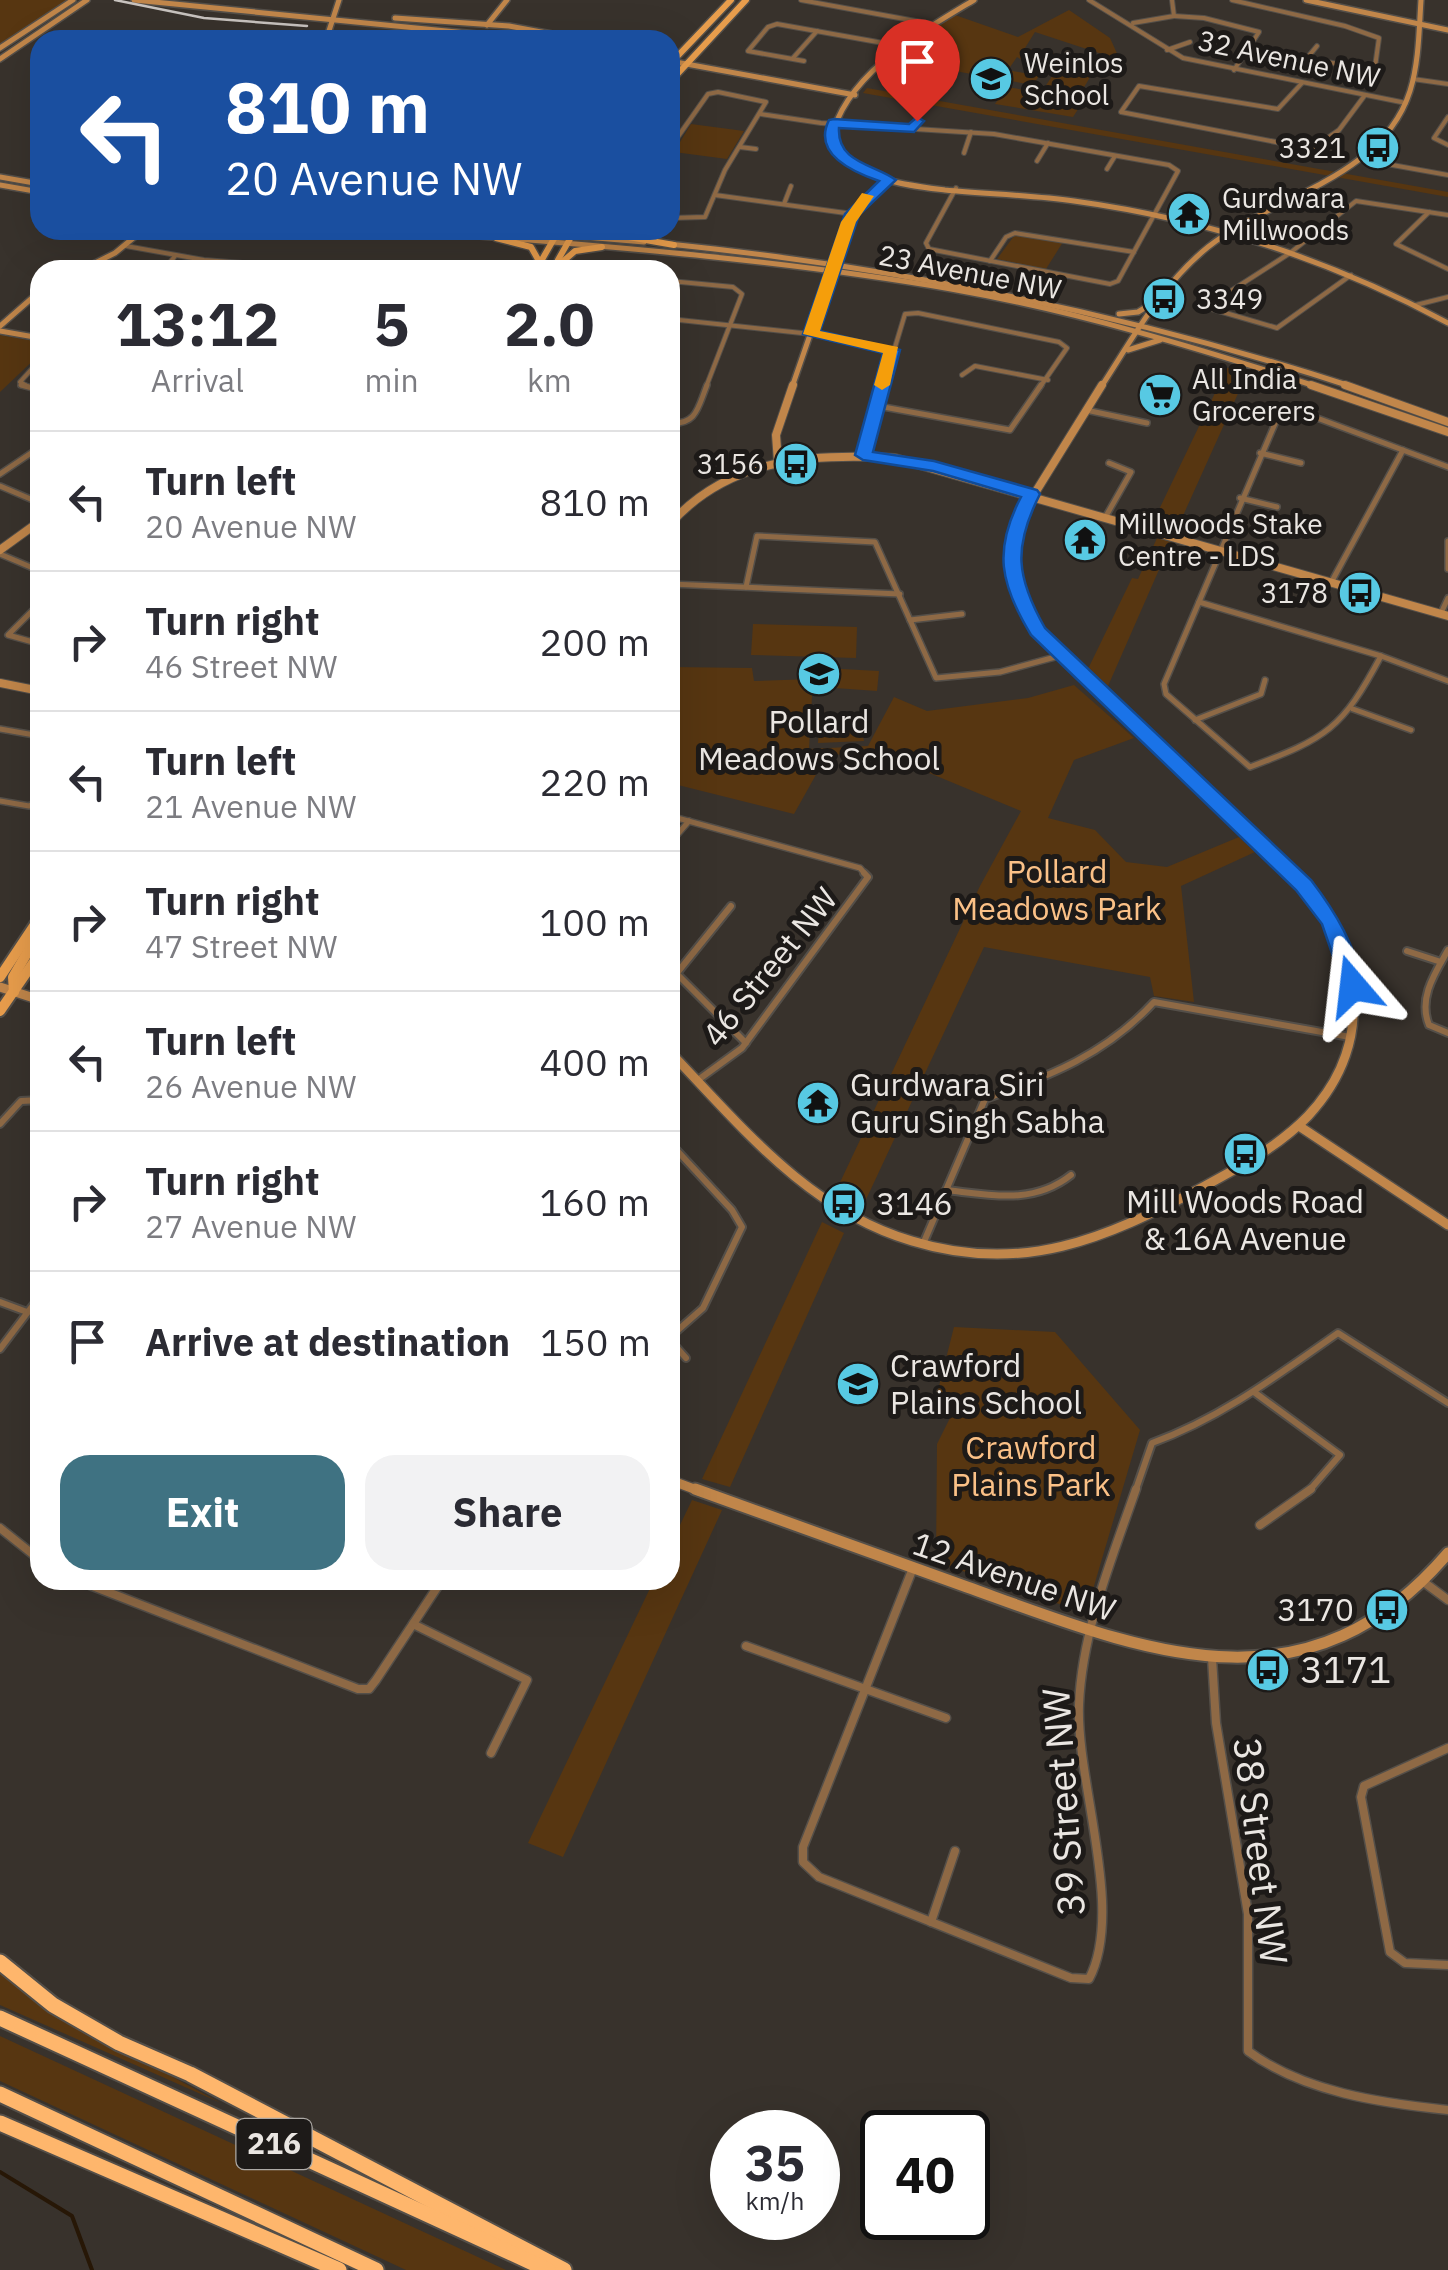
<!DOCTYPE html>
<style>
body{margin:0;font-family:"IBM Plex Sans",sans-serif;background:#f2f2f3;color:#2b2b33;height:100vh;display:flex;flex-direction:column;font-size:38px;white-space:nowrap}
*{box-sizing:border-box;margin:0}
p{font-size:32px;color:#7c7c81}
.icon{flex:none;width:55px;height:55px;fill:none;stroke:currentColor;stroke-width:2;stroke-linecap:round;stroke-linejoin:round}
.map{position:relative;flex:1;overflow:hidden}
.details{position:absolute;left:30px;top:260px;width:650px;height:1330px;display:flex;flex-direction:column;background:#fff;border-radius:30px;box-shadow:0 10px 40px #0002}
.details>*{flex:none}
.hud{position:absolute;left:30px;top:30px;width:650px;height:210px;border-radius:30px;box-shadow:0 10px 40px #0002;background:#1a4fa0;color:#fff;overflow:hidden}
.speed{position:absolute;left:710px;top:2110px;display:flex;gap:20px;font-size:50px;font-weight:700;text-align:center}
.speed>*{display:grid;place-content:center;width:130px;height:130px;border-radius:50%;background:#fff;box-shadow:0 10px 40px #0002;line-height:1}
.speed small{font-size:25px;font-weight:400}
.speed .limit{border:5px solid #111;border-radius:15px;background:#fff;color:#111}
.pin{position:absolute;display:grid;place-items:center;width:85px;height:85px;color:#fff;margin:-102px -42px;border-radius:50% 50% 50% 0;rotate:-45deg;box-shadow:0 0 10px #0007}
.pin .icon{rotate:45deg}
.me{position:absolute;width:110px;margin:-55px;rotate:343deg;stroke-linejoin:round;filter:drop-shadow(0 0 8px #0008)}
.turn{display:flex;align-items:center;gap:35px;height:210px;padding:0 30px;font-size:45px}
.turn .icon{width:130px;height:130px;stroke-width:2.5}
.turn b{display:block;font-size:70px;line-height:85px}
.eta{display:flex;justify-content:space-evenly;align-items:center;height:170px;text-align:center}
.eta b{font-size:60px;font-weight:700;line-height:70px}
.cta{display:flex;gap:20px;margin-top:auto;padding:20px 30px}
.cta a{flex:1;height:115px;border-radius:30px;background:#3f7282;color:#fff;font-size:40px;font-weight:700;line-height:115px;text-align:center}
.cta a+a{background:#f2f2f3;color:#2b2b33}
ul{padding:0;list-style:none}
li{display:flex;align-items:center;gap:30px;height:140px;padding:0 30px;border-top:2px solid #e1e1e2}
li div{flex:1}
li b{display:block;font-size:38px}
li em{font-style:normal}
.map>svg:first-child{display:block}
</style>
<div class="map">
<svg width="1448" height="2270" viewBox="0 0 1448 2270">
<rect width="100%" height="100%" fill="#38322c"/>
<g fill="#573611">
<path d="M0,0H67L68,1L0,45Z"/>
<path d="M1069,10L1110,38L1120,60L1035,32L1025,48L1054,53L1050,67L1028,64L1017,57L1008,70L1039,76L1033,85L949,70L955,59L907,46L955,15L1018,37Z"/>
<path d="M1065,56L1099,62L1080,94L1045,87Z"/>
<path d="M1007,87L1084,100L1073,117L995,104Z"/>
<path d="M867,88L1448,192V197L863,93Z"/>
<path d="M691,124L744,131L727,159L674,152Z"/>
<path d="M1014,236L1019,235L1063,242L1046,269L997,259Z"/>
<path d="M0,335L40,342V354L0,392Z"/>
<path d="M1238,367L1262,374L1245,378L1177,529L1153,522L1227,368Z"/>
<path d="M1158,536L1172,540L1108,686L1088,669L1132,578L1138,579Z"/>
<path d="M753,624L857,627L856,658L751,655Z"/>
<path d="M670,667L752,668L754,681L813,679L809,749L868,746L894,697L927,711L1028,698L1074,685L1134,738L1074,760L1048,818L1095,830L1126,862L1167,867L1239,837L1255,852L1181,886L1194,1002L1154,996L1150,977L984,947L863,1206L835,1193L980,886L1021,811L881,753L827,755L794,814L670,783Z"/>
<path d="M823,668L879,671L877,691L821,687Z"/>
<path d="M820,711L861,727L864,741L818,743Z"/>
<path d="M822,1222L844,1233L730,1487L702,1479Z"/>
<path d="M954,1327L1055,1332L1140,1430L1086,1613L936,1562L937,1444L951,1416L933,1410Z"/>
<path d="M692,1500L722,1510L563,1857L528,1843L654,1580H670V1546Z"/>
<path d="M0,1970L52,2012L221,2103L0,2005Z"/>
<path d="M0,2036L506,2270H406L0,2081Z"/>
</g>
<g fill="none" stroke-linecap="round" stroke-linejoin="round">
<path stroke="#271706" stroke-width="4" d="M0,2172L72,2216L92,2270"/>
<g stroke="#544f49" stroke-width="6">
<g id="street-far3">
<path d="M801,0L932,24"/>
<path d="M1089,0L1183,58L1406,103"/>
<path d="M1232,0L1345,26L1379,38L1375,67L1369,70L1249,47"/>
<path d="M1174,16L1204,18L1259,32L1234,70"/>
<path d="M1133,23L1174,16L1172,0"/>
<path d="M1167,50L1190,42"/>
<path d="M793,58L817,31"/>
<path d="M1307,58L1317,46"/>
<path d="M804,61L748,51L768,27L777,24L900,46"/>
<path d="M1413,79L1448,84"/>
<path d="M1302,83L1278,109L1139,86L1121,112L1312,149L1339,130L1365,95"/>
<path d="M761,114L821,123L994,134L1169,165L1178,171L1118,281L1110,284L929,249L926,243L956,188"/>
<path d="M1448,117L1434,138L1448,145"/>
<path d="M740,147L756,149"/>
<path d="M670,148L708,94L718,92L766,102L725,170L705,217L670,218"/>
<path d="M964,153L971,132"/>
<path d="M1359,159L1448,175"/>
<path d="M1037,161L1048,143"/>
<path d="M1107,169L1115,156"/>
<path d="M715,195L853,214"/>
<path d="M784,204L791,186"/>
<path d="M1429,212L1396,244L1448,269"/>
<path d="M126,246L204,260L333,270"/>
<path d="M990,261L1006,237L1015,233L1134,252"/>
<path d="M164,270L175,256"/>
<path d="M1351,275L1277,328L1212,309L1223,296L1290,253L1356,201L1448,215"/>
<path d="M670,281L733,287L742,294L706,387"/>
<path d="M1416,305L1448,297"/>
<path d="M670,319L811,334L892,350"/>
<path d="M962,375L975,366L1048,380"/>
<path d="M29,387L20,382L40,360"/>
<path d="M883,387L905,314L918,313L1059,342L1067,348L1040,387"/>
</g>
</g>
<g stroke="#544f49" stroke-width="8">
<g id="street-far2">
<path d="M21,385L40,390"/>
<path d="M878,406L1010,430L1041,385"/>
<path d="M878,406L884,385"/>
<path d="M1086,410L1147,423"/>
<path d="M670,423C697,425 698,407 707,385"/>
<path d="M1260,453L1301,463"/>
<path d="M863,455L878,406"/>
<path d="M0,474L40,447"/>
<path d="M0,486L40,503"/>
<path d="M1240,498L1277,507"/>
<path d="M1106,516L1131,472L1109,463"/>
<path d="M1448,541V569"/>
<path d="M0,554L40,571"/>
<path d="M1332,581L1403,450"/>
<path d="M670,584L900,594"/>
<path d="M746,587L757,536L875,542L936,678L1000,672L1059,656"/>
<path d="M1199,602L1381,656L1448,681"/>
<path d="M40,603L8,635L40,644"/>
<path d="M1441,613L1448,598"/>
<path d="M910,620L962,614"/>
<path d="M1381,656C1342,729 1327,738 1250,767L1166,694L1164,684L1280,412H1301L1448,467"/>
<path d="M1353,709L1411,730"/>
<path d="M1195,720L1261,694L1265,680"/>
<path d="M0,729L40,736"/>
<path d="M0,801L29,806L40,801"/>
<path d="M670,816L860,868L866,875"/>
<path d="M670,843L689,821"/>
</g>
</g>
<g stroke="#544f49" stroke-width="10">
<g id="street-far1">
<path d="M1448,950C1435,973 1418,998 1429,1025L1448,1033"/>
<path d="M1407,951L1441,962"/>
<path d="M670,967L746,1043"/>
<path d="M677,973L731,906"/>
<path d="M698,1080L742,1048L868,877L864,873"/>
<path d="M0,1124L21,1101L40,1100"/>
<path d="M670,1143L732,1210L742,1227L703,1308L670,1337"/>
<path d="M946,1190C991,1195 1033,1205 1071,1175"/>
<path d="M923,1244L985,1099C1050,1076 1106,1054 1154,1002L1350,1037"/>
<path d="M0,1302L27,1312"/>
<path d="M670,1340L686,1358"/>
<path d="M0,1349L40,1296"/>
<path d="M1254,1392L1340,1455L1308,1492"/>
<path d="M1135,1492L1152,1443C1221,1418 1278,1375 1338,1333L1448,1403"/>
</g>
</g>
<g stroke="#544f49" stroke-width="11">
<g id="street">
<path d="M1260,1525L1311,1489"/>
<path d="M0,1528L40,1560"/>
<path d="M913,1568L803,1847V1862L819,1877L1071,1978L1089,1979C1125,1911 1076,1782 1079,1705C1082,1631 1112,1558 1136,1489"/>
<path d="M77,1580L358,1689H369L376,1680L442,1580"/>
<path d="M1425,1583L1448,1600"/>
<path d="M413,1624L527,1680L491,1753"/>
<path d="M746,1646L946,1718"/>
<path d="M1212,1658L1216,1723L1248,1914V2051C1303,2092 1381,2103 1448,2110"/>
<path d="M1448,1748L1364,1786L1361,1797L1390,1952L1405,1963L1448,1965"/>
<path d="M931,1922L955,1851"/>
</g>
</g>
<g stroke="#544f49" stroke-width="8">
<g id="secondary-far3">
<path d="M134,0L537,40"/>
<path d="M974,0C921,32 844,75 831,140C853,180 904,185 945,190C987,194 1031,195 1074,201C1206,219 1331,260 1448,323"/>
<path d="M1306,0L1448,30"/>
<path d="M395,18L509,26L584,40"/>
<path d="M487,25L507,0"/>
<path d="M326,40L339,0"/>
<path d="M0,48L73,0"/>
<path d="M0,59L87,0"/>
<path d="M670,61L855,95"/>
<path d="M0,177L40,184"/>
<path d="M0,185L40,192"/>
<path d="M407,230C589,245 771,258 951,289C1076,311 1198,348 1318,387"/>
<path d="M502,230L644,242"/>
<path d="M669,244C903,268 1129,314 1353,387"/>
<path d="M81,270L115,253L143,230"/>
<path d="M1119,314L1138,312L1151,304"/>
<path d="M0,326L40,291"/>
<path d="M0,331L40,338"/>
<path d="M1128,350L1160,340"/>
<path d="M792,387L849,222L864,199L889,180"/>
<path d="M1101,387C1133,338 1161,285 1208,247C1272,196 1382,179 1410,91C1419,62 1419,30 1421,0"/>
</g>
</g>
<g stroke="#544f49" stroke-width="10">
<g id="secondary-far2">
<path d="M1102,385L1017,522L1011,554L1021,601L1037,631L1083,679L1294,875"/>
<path d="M1311,385L1448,432"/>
<path d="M1345,385L1448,422"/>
<path d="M778,462L776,435L793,385"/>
<path d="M670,524C729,458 811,453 895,458L1448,616"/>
<path d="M0,550L40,521"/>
<path d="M0,683L40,691"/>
</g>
</g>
<g stroke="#544f49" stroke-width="12">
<g id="secondary-far1">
<path d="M0,987L40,1000"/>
<path d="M670,1052C741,1126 809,1211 912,1241C1023,1275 1104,1239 1201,1188C1238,1168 1278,1147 1308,1116C1380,1039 1360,943 1292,873"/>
<path d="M1299,1126L1448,1225"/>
<path d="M670,1480L702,1492"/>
</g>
</g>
<g stroke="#544f49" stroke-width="15">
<path id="secondary" d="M695,1489C786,1522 877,1554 967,1587C1142,1650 1304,1721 1448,1553"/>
</g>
<g stroke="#544f49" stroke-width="9">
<g id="primary-far1">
<path d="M670,64L731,0"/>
<path d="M670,82L746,0"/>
<path d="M589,230L674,245"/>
<path d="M512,231L537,230"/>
<path d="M496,238L531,247L540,263"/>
<path d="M558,260L575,230"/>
<path d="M536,270L559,230"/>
<path d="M553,270L575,251L602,247"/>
</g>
</g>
<g stroke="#544f49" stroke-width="14">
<g id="primary">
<path d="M0,977L40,917"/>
<path d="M14,992L13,977L40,931"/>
<path d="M0,1011L40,953"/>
</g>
</g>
<g stroke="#544f49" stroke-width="19">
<g id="highway">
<path d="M0,1962L53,2005L119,2043L190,2074L564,2270"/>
<path d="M0,2018L548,2270"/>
<path d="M0,2094L376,2270"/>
<path d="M0,2123L339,2270"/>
</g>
</g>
<use href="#street-far3" stroke="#8e6945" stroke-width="4"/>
<use href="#street-far2" stroke="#8e6945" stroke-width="5"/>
<use href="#street-far1" stroke="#8e6945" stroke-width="6"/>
<use href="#street" stroke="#8e6945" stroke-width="8"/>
<use href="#secondary-far3" stroke="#c1864a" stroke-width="5"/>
<use href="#secondary-far2" stroke="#c1864a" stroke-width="8"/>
<use href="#secondary-far1" stroke="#c1864a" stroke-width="9"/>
<use href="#secondary" stroke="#c1864a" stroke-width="11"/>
<use href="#primary-far1" stroke="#e89d4c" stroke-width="6"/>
<use href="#primary" stroke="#e89d4c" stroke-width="10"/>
<use href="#highway" stroke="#feb66c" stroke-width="15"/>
<path stroke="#c8c3bf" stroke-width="2.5" d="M115,0L204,18L307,26"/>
</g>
<path fill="#1a73e8" stroke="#114b97" stroke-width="2.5" d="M917,117L924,121L914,132L839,128C837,163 874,164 896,180L859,215L820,331L900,350L873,452L934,461L1037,490L1040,494C1013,547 1016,577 1045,628L1311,880C1337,914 1354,944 1364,986L1361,991H1345L1322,924L1296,890L1031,635C1000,584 993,550 1021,497L933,471L863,460L855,455L883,353L803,334L845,214L879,181C853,172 812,154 829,120L834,119L909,124Z"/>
<path fill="#f59e0b" d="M862,193L874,196L856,222L820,331L898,347L890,385L882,390L874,385L883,353L803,334L841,222Z"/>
<defs>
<g id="school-disc" transform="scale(2.25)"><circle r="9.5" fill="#57c9e3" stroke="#1d1a18"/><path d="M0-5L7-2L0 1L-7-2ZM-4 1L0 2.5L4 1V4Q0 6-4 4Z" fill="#111"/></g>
<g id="bus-disc" transform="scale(2.25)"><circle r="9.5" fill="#57c9e3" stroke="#1d1a18"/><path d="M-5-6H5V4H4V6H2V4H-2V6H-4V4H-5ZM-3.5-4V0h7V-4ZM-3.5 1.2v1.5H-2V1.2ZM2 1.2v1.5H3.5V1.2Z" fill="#111"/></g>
<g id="temple-disc" transform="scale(2.25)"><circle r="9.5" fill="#57c9e3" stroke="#1d1a18"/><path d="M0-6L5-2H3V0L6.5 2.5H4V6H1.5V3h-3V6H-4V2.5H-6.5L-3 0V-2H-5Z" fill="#111"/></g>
<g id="supermarket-disc" transform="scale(2.25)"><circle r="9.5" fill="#57c9e3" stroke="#1d1a18"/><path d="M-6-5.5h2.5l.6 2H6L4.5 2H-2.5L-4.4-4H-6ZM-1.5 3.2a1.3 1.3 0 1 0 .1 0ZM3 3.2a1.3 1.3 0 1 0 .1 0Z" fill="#111"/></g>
</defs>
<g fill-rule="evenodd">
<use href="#school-disc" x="991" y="79"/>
<use href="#bus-disc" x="1378" y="148"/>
<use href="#temple-disc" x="1189" y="214"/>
<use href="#bus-disc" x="1164" y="299"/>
<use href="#supermarket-disc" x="1160" y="395"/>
<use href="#bus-disc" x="796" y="464"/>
<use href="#temple-disc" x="1085" y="540"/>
<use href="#bus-disc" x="1360" y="593"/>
<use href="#school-disc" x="819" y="674"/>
<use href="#temple-disc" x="818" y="1103"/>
<use href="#bus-disc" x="1245" y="1154"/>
<use href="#bus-disc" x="844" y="1204"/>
<use href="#school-disc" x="858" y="1384"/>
<use href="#bus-disc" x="1387" y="1610"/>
<use href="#bus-disc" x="1268" y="1670"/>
</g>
<g text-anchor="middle" stroke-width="10" stroke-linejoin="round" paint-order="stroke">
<g font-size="28" fill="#eae6e2" stroke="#1d1a18">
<text transform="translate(1289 59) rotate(12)" y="10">32 Avenue NW</text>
<text transform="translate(970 272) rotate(11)" y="10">23 Avenue NW</text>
</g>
<g font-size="28" fill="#eae6e2" stroke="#1d1a18" text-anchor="start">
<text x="1024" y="73">Weinlos<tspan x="1024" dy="32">School</tspan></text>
<text x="1346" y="158" text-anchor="end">3321</text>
<text x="1222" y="208">Gurdwara<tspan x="1222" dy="32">Millwoods</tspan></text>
<text x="1196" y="309">3349</text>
<text x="1192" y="389">All India<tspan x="1192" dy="32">Grocerers</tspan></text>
<text x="764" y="474" text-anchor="end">3156</text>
<text x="1118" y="534">Millwoods Stake<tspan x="1118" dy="32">Centre - LDS</tspan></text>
<text x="1328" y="603" text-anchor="end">3178</text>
</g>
<rect fill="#1d1a18" stroke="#aca9a5" stroke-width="2.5" x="236.5" y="2119" width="75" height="50" rx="8"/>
<g font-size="30" font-weight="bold" fill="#eae6e2">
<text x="274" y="2154">216</text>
</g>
<g font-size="32" fill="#eae6e2" stroke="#1d1a18" text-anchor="start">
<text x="819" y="733" text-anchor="middle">Pollard<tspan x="819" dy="37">Meadows School</tspan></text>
<text x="850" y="1096">Gurdwara Siri<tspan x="850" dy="37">Guru Singh Sabha</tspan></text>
<text x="1245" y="1213" text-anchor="middle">Mill Woods Road<tspan x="1245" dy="37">&amp; 16A Avenue</tspan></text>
<text x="876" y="1215">3146</text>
<text x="890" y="1377">Crawford<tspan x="890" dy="37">Plains School</tspan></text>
<text x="1354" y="1621" text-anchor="end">3170</text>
</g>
<g font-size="32" fill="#fbc187" stroke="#1d1a18">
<text x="1057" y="883">Pollard<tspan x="1057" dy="37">Meadows Park</tspan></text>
<text x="1031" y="1459">Crawford<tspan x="1031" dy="37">Plains Park</tspan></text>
</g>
<g font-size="32" fill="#eae6e2" stroke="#1d1a18">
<text transform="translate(770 967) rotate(-51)" y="11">46 Street NW</text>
<text transform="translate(1014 1577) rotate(19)" y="11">12 Avenue NW</text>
</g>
<g font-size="38" fill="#eae6e2" stroke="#1d1a18" text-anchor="start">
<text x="1300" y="1683">3171</text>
</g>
<g font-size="38" fill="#eae6e2" stroke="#1d1a18">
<text transform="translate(1064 1802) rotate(-94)" y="13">39 Street NW</text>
<text transform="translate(1260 1851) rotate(83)" y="13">38 Street NW</text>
</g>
</g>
</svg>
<div class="speed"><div>35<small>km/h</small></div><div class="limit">40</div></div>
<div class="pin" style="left:917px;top:121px;background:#d93025"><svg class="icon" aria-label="arrive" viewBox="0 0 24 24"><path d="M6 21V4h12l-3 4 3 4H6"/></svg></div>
<svg class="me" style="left:1353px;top:986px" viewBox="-20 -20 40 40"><path d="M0-17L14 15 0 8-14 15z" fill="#1a73e8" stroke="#fff" stroke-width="4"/></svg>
<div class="hud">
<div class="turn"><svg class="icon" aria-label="left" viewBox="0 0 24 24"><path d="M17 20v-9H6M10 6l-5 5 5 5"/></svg><div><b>810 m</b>20 Avenue NW</div></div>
</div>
<section class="details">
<div class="eta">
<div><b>13:12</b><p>Arrival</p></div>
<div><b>5</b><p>min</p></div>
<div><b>2.0</b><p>km</p></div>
</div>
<ul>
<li><svg class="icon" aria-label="left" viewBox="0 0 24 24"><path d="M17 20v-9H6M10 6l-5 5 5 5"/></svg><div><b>Turn left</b><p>20 Avenue NW</p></div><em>810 m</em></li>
<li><svg class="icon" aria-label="right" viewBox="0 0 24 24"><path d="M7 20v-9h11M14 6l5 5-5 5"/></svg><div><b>Turn right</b><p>46 Street NW</p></div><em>200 m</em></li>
<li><svg class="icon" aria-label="left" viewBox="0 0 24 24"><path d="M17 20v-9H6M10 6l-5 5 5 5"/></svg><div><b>Turn left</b><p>21 Avenue NW</p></div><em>220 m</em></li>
<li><svg class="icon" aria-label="right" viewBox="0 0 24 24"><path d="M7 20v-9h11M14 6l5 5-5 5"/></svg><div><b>Turn right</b><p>47 Street NW</p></div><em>100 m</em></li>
<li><svg class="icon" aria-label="left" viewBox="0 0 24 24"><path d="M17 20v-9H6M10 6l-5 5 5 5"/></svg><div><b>Turn left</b><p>26 Avenue NW</p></div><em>400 m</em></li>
<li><svg class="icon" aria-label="right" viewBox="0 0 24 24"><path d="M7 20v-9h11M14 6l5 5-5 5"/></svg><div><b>Turn right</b><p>27 Avenue NW</p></div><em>160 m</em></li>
<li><svg class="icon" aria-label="arrive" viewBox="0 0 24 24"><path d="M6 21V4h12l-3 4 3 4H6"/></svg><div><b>Arrive at destination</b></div><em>150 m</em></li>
</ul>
<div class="cta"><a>Exit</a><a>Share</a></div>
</section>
</div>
